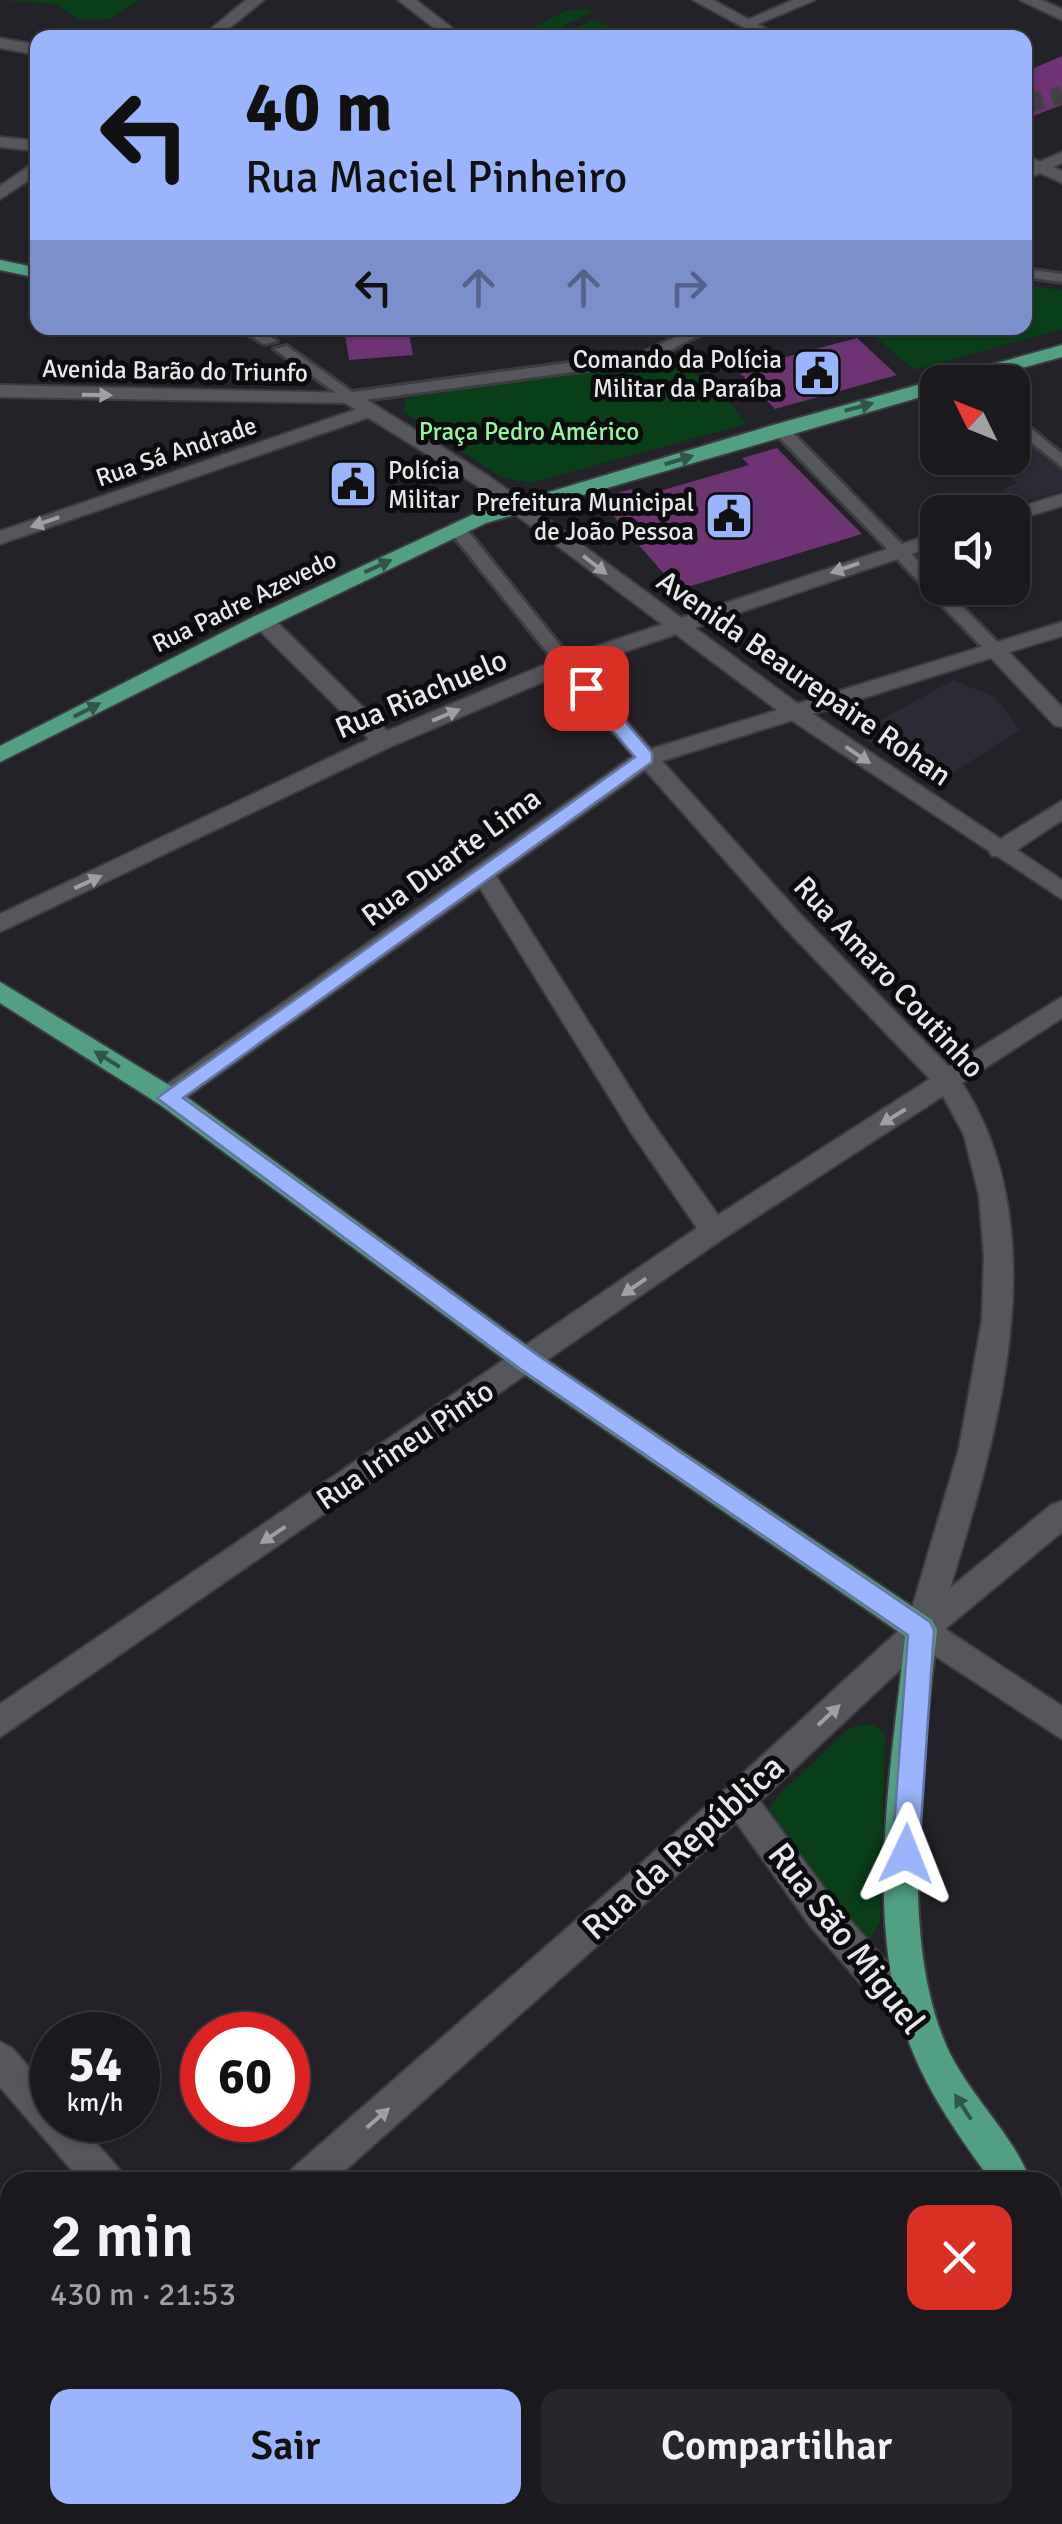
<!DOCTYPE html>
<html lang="pt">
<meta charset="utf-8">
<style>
body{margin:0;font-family:Signika,sans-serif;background:#27272b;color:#f1f3f6;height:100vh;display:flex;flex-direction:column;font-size:38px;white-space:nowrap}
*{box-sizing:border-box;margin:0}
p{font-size:32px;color:#9fa1a4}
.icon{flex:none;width:55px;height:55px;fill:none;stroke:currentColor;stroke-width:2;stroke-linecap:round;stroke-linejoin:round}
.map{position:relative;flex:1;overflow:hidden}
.panel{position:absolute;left:0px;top:2172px;width:1062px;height:352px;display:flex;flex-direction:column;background:#1a1a1e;border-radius:30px 30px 0 0;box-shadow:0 2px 8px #0004,0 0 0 2px #38383c}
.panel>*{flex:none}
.hud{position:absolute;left:30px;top:30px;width:1002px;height:305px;border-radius:20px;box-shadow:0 2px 8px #0004,0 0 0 2px #38383c;background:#9ab5fd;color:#111;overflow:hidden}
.needle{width:65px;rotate:313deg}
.buttons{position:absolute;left:920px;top:365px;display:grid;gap:20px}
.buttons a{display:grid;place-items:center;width:110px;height:110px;border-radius:20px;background:#1a1a1e;box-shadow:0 2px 8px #0004,0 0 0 2px #38383c;font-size:50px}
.speed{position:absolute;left:30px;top:2012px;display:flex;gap:20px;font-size:50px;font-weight:700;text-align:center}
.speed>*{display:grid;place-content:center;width:130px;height:130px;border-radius:50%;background:#1a1a1e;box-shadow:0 2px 8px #0004,0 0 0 2px #38383c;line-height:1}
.speed small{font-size:25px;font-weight:400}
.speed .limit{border:15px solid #d22;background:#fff;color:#111}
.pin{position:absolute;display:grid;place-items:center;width:85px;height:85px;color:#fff;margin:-42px;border-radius:20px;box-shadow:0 5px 15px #0006}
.me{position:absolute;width:110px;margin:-55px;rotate:2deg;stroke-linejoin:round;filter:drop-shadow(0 0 8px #0008)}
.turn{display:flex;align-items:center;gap:35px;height:210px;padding:0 50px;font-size:45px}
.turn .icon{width:130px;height:130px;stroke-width:2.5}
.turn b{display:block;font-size:70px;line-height:85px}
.lanes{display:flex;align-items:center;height:95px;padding:0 50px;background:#0003;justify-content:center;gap:50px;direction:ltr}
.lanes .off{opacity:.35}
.round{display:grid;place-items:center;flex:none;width:105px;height:105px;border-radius:20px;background:#27272b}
.summary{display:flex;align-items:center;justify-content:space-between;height:170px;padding:0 50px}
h1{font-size:60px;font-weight:600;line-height:75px}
.cta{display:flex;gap:20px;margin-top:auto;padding:20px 50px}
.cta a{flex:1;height:115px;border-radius:20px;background:#9ab5fd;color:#111;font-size:40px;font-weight:600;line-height:115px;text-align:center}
.cta a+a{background:#27272b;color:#f1f3f6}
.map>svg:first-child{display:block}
</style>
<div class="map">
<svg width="1062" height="2524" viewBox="0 0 1062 2524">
<rect width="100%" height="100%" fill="#222228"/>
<g fill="#2b2b37">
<path d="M1028,440L1062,469V491L1016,504L1003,490L1017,483L1001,467L975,465L966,458H1012L1013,444Z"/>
<path d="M953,680L995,697L1020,730L936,783L856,734Z"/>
</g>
<g fill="#083f18">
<path d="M0,0H140L109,19L79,20L56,4Z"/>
<path d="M589,9L593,12L562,26L571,30L593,20L641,37H604L595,29L570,37H515L565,11Z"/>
<path d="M1025,285L1062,290V329L914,370L865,328H1025Z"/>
<path d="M665,360L714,384L747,424L530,483L500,477L404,412L405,398Z"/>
<path d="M860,1725H874L885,1734L880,1921L869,1942L851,1932L766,1816L777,1797L847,1730Z"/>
</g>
<g fill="#6e3372">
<path d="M1062,56V105L1025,119V72Z"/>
<path d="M344,328H408L413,355L349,360Z"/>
<path d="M857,338L897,375L775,409L737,370Z"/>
<path d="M777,448L862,534L678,590L598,498L632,489L639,497L749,465L742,458Z"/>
</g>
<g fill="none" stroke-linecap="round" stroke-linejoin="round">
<path stroke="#404045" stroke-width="18" stroke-dasharray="18 9" stroke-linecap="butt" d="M1025,104L1062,95"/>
<g stroke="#3c3c41" stroke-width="6">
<g id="pedestrian">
<path d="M1025,269L1062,274V282L1025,277Z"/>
<path d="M238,328H256L277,341L264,344Z"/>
<path d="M694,328H713L647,362L349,402L274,349L287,346L352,392L643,353Z"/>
<path d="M1012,413L1062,454V467L1012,427Z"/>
<path d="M774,426H786L938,581V588H944L999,644V652H987L774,432Z"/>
<path d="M457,524L463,525L572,660V668H560L451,533V525Z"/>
</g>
</g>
<g stroke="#3c3c41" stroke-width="4">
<g id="minor">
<path d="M246,0H264L217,38H200Z"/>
<path d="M398,0H416L465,38H447Z"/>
<path d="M793,0H815L753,26L740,23Z"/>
<path d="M1020,0H1041L1062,9V20Z"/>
<path d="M0,38L38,45V55L0,48Z"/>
<path d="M0,137L38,141V151L0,147Z"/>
<path d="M1062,152V163L1025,180V168Z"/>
<path d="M38,160V174L0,199V186Z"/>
<path d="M369,405L376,407V415L0,544V531Z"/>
<path d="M1062,494V506L1012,521V512H1004Z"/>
<path d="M938,532V545L580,667L651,749L1062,622V636L1009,652L1062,707V727L1054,725L991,658L662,761L802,916L949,1067L1062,997V1018L962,1083C1058,1232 998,1433 950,1588L1051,1505L1062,1501V1532L945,1629L1062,1706V1739L923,1648L760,1801L835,1903L931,2012L936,2024L931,2036L919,2041L907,2036L811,1927L736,1822L332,2182H287L292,2169L727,1788L908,1622L959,1449L982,1320L984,1257L979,1195L964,1135L943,1096L724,1238L0,1737V1704L697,1228L631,1132L480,888L177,1104H159L155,1097L159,1090L633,756L562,674L392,746L0,932V914L369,739L255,626L252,621L255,616H271L387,731L558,659ZM645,770L785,928L930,1079L718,1215L649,1118L496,876Z"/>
<path d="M1062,801V820L1008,856H992L988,850L992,844Z"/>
<path d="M10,2421V2464L0,2468V2425Z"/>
</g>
</g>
<g stroke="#3c3c41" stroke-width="4">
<g id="tertiary">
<path d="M0,2042L12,2048L52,2093V2120H76L119,2169L124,2182H82L0,2087Z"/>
<path d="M402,2515H447L451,2524H406Z"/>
</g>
</g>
<g stroke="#3c3c41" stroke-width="4">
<g id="secondary">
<path d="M693,0H713L783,38H763Z"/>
<path d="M1025,155L1062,171V183L1025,166Z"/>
<path d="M0,385L356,393L490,477L801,706L1062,880V899L785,716L476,485L345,403L0,397Z"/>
</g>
</g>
<g stroke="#3c3c41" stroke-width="4">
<g id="primary">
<path d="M0,260L38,268V278L0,270Z"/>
<path d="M1062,345V357L970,382H938V392L486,523L271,626L0,762V746L255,616L472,515L773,425Z"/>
<path d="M0,982L177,1090L537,1353L932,1620L937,1630C925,1751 897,1925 944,2040C964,2091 1014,2134 1031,2182H992C961,2139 929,2095 910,2045C862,1918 892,1767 905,1636L517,1369L159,1104L0,1003Z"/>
<path d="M1052,2223L1062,2227V2274L1052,2270Z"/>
</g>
</g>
<use href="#pedestrian" fill="#56565d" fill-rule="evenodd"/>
<use href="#minor" fill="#56565d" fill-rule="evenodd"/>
<use href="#tertiary" fill="#56565d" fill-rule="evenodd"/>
<use href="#secondary" fill="#56565d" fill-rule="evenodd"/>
<use href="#primary" fill="#52a084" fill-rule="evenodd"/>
</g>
<defs><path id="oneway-solid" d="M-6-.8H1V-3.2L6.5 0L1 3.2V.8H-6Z" transform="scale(2.5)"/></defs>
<g fill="#9f9fa4">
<use href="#oneway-solid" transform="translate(97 395) rotate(1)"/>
<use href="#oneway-solid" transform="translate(45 522) rotate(161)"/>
<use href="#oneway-solid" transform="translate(595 565) rotate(38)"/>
<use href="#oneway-solid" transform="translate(845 568) rotate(161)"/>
<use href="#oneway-solid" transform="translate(446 715) rotate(-23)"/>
<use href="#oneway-solid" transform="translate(858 755) rotate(34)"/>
<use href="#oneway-solid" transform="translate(88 882) rotate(-25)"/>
<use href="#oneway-solid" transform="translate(893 1117) rotate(148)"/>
<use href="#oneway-solid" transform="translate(634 1287) rotate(145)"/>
<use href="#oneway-solid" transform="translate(273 1535) rotate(146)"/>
<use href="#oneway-solid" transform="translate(829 1715) rotate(-43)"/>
<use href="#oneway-solid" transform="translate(378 2118) rotate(-41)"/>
</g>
<g fill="#2f5649">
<use href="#oneway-solid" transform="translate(859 407) rotate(-15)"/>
<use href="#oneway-solid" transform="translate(679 460) rotate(-17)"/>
<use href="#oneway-solid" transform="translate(378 566) rotate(-25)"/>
<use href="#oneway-solid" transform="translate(87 710) rotate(-27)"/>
<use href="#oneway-solid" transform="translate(107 1059) rotate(-148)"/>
<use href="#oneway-solid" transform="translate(963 2107) rotate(-123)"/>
</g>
<path fill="#9ab5fd" stroke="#6476a4" stroke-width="2.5" d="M586,682L592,683L652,753V762L183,1098L536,1354L930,1622L934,1630L919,1854L915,1864L906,1868L896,1864L892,1854L908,1635L519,1368L157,1098L635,757L577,688Z"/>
<defs>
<g id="civic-square" transform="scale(2.5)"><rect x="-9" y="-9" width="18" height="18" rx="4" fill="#9ab5fd" stroke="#0c0c0e"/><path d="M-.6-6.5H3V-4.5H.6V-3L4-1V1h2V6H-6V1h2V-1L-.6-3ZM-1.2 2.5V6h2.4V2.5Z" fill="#111"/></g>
</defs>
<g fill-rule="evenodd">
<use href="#civic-square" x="817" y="373"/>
<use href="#civic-square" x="353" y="484"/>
<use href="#civic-square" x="729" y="516"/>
</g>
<g text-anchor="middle" stroke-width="10" stroke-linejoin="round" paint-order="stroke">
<g font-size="25" fill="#e8e8ec" stroke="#0c0c0e" text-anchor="end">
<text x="782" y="368">Comando da Polícia<tspan x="782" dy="29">Militar da Paraíba</tspan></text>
<text x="388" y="479" text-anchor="start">Polícia<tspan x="388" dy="29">Militar</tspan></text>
<text x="694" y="511">Prefeitura Municipal<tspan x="694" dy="29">de João Pessoa</tspan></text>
</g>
<g font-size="25" fill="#e8e8ec" stroke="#0c0c0e">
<text transform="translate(175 370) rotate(1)" y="9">Avenida Barão do Triunfo</text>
<text transform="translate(176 451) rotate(-19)" y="9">Rua Sá Andrade</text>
<text transform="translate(244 601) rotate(-26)" y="9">Rua Padre Azevedo</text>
</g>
<g font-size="25" fill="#91f7a2" stroke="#0c0c0e">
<text x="529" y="440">Praça Pedro Américo</text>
</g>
<g font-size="30" fill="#e8e8ec" stroke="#0c0c0e">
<text transform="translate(804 678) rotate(35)" y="10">Avenida Beaurepaire Rohan</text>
<text transform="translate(421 694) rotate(-23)" y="10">Rua Riachuelo</text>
<text transform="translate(451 857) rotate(-36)" y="10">Rua Duarte Lima</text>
<text transform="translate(889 977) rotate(47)" y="10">Rua Amaro Coutinho</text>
<text transform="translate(405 1445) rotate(-34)" y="10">Rua Irineu Pinto</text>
</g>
<g font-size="35" fill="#e8e8ec" stroke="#0c0c0e">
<text transform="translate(683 1847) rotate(-42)" y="12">Rua da República</text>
<text transform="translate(847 1938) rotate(52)" y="12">Rua São Miguel</text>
</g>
</g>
</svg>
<div class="buttons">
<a><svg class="needle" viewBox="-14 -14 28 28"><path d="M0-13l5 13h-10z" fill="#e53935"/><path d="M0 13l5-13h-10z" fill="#9fa1a4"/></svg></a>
<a><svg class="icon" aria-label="sound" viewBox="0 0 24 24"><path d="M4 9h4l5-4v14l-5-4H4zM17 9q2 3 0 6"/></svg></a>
</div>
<div class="speed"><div>54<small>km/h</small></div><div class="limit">60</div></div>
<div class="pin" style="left:586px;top:688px;background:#d93025"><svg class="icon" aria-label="arrive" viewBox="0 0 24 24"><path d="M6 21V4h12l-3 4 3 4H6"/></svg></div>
<svg class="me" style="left:906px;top:1854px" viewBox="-20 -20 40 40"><path d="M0-17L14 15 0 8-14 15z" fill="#9ab5fd" stroke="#fff" stroke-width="4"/></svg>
<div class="hud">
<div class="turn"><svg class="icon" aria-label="left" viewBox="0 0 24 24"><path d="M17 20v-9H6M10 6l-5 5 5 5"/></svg><div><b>40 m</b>Rua Maciel Pinheiro</div></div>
<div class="lanes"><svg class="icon" aria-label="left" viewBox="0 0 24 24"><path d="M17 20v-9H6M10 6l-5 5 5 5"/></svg><svg class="icon off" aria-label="ahead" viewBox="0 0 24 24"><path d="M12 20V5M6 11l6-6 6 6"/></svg><svg class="icon off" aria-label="ahead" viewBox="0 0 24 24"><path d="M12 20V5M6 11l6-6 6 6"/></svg><svg class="icon off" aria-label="right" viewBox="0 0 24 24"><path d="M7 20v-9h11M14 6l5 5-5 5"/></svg></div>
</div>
<section class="panel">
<div class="summary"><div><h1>2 min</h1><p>430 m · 21:53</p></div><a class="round" style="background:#d93025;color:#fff"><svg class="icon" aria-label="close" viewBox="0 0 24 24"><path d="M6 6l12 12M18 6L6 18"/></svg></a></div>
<div class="cta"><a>Sair</a><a>Compartilhar</a></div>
</section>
</div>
